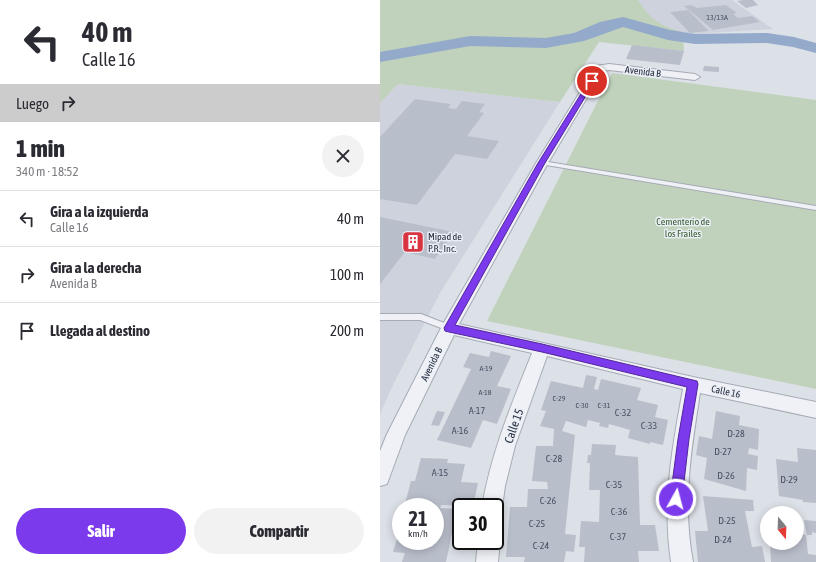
<!DOCTYPE html>
<html lang="es">
<meta charset="utf-8">
<style>
body{margin:0;font-family:"Asap Condensed",sans-serif;background:#f2f2f3;color:#2b2b33;height:100vh;display:flex;flex-direction:column;font-size:15px;white-space:nowrap}
*{box-sizing:border-box;margin:0}
p{font-size:13px;color:#7c7c81}
.icon{flex:none;width:22px;height:22px;fill:none;stroke:currentColor;stroke-width:2;stroke-linecap:round;stroke-linejoin:round}
.map{position:relative;flex:1;overflow:hidden}
.details{display:flex;flex-direction:column;background:#fff;width:380px}
.details>*{flex:none}
.top-card{background:#fff;color:#2b2b33;overflow:hidden}
.needle{width:26px;rotate:161deg}
.controls{position:absolute;left:380px;top:506px;display:grid;gap:8px}
.controls a{display:grid;place-items:center;width:44px;height:44px;border-radius:50%;background:#fff;box-shadow:0 2px 10px #0003;font-size:20px}
.speed{position:absolute;left:12px;top:498px;display:flex;gap:8px;font-size:20px;font-weight:700;text-align:center}
.speed>*{display:grid;place-content:center;width:52px;height:52px;border-radius:50%;background:#fff;box-shadow:0 2px 10px #0003;line-height:1}
.speed small{font-size:10px;font-weight:400}
.speed .limit{border:2px solid #111;border-radius:6px;background:#fff;color:#111}
.pin{position:absolute;display:grid;place-items:center;width:34px;height:34px;color:#fff;margin:-17px;border:2px solid #fff;border-radius:50%;box-shadow:0 1px 4px #0007}
.me{position:absolute;width:44px;margin:-22px;rotate:7deg;stroke-linejoin:round;filter:drop-shadow(0 0 3px #0008)}
.turn{display:flex;align-items:center;gap:14px;height:84px;padding:0 16px;font-size:18px}
.turn .icon{width:52px;height:52px;stroke-width:2.5}
.turn b{display:block;font-size:28px;line-height:34px}
.then{display:flex;align-items:center;height:38px;padding:0 16px;background:#0003;gap:8px;font-size:15px}
.round{display:grid;place-items:center;flex:none;width:42px;height:42px;border-radius:21px;background:#f2f2f3}
.head{display:flex;align-items:center;justify-content:space-between;height:68px;padding:0 16px}
h1{font-size:24px;font-weight:800;line-height:30px}
.button{display:flex;gap:8px;margin-top:auto;padding:8px 16px}
.button a{flex:1;height:46px;border-radius:24px;background:#7c3aed;color:#fff;font-size:16px;font-weight:800;line-height:46px;text-align:center}
.button a+a{background:#f2f2f3;color:#2b2b33}
ul{padding:0;list-style:none}
li{display:flex;align-items:center;gap:12px;height:56px;padding:0 16px;border-top:1px solid #e1e1e2}
li div{flex:1}
li b{display:block;font-size:15px}
li em{font-style:normal}
main{display:flex;flex:1;min-height:0}
.map>svg:first-child{display:block}
</style>
<main>
<section class="details">
<div class="top-card">
<div class="turn"><svg class="icon" aria-label="left" viewBox="0 0 24 24"><path d="M17 20v-9H6M10 6l-5 5 5 5"/></svg><div><b>40 m</b>Calle 16</div></div>
<div class="then">Luego<svg class="icon" aria-label="right" viewBox="0 0 24 24"><path d="M7 20v-9h11M14 6l5 5-5 5"/></svg></div>
</div>
<div class="head"><div><h1>1 min</h1><p>340 m · 18:52</p></div><a class="round"><svg class="icon" aria-label="close" viewBox="0 0 24 24"><path d="M6 6l12 12M18 6L6 18"/></svg></a></div>
<ul>
<li><svg class="icon" aria-label="left" viewBox="0 0 24 24"><path d="M17 20v-9H6M10 6l-5 5 5 5"/></svg><div><b>Gira a la izquierda</b><p>Calle 16</p></div><em>40 m</em></li>
<li><svg class="icon" aria-label="right" viewBox="0 0 24 24"><path d="M7 20v-9h11M14 6l5 5-5 5"/></svg><div><b>Gira a la derecha</b><p>Avenida B</p></div><em>100 m</em></li>
<li><svg class="icon" aria-label="arrive" viewBox="0 0 24 24"><path d="M6 21V4h12l-3 4 3 4H6"/></svg><div><b>Llegada al destino</b></div><em>200 m</em></li>
</ul>
<div class="button"><a>Salir</a><a>Compartir</a></div>
</section>
<div class="map">
<svg width="436" height="562" viewBox="0 0 436 562">
<rect width="100%" height="100%" fill="#dce0e7"/>
<g fill="#ced2dd">
<path d="M258,0H352L393,29L313,34L303,32L289,29L275,21L263,8Z"/>
<path d="M18,84L180,102L60,293L13,385L0,414V103Z"/>
</g>
<g fill="#c0d2bc">
<path d="M0,0H258C271,20 280,26 303,32L304,51L219,42L180,102L18,84L0,103Z"/>
<path d="M232,73L436,100V389L107,321Z"/>
</g>
<g fill="none" stroke-linecap="round" stroke-linejoin="round">
<path fill="#93aacb" fill-rule="evenodd" d="M243,17L290,30L315,34L387,33L414,37L436,43V53L413,47L387,43L315,44L288,40L243,27L204,41L166,48L90,46L0,62V52L90,36L166,38L194,33L220,22Z"/>
</g>
<g fill="#b9becb">
<path d="M364,0H373L378,5L366,8L357,1Z"/>
<path d="M311,5L317,8L346,5L357,13L353,14L358,18L372,16L380,22L333,30L304,6Z"/>
<path d="M308,10L329,31L310,33L290,12Z"/>
<path d="M252,45L304,51L300,65L246,59Z"/>
<path d="M324,66L339,67V72L323,71Z"/>
<path d="M35,99L71,104L68,108L76,109L82,101L105,104L99,112L104,113L87,136L119,141L107,159L75,154L37,205L0,199V137Z"/>
<path d="M0,217L73,232L55,259L25,252L0,284Z"/>
<path d="M111,351L131,356L117,386L131,389L117,424L103,420L91,448L57,440L91,369L83,367L90,353L109,357Z"/>
<path d="M206,375L217,377L214,389L218,390L221,379L261,388L257,400L278,405L275,417L288,420L283,445L270,442V444L248,438L250,430L229,424L228,428L219,426L220,423L208,420L206,427L186,421L182,431L195,435L185,534L196,535L194,552L186,551L184,562H144L145,557H126L130,507H147L148,489H168L167,482L152,481L156,446H173L174,429L160,426L166,411L161,410L171,381L203,388Z"/>
<path d="M57,411L65,412L59,426L51,425Z"/>
<path d="M336,411L360,416L359,425L379,429L378,450L369,448L368,454L378,456L377,470L367,468L366,491L324,479L327,458L316,455L319,436L332,439Z"/>
<path d="M212,444L236,445L235,455L258,457L260,525H275L279,551H258L259,562H204L205,547H199L201,521L219,522L220,490H209L210,463H207L208,455H211Z"/>
<path d="M417,448L436,450V503L423,502V500L399,496L396,459L418,462Z"/>
<path d="M41,458L68,459L67,463L85,464L81,482L98,483L93,506L61,505L60,508L77,509L66,562H22L25,553L13,552L21,526V541H55V507H38V504H25L31,481H35Z"/>
<path d="M323,496L373,500L374,511H365L372,547L382,546L385,562H318L315,531H328Z"/>
<path d="M424,520L436,521V533L432,532V535H427Z"/>
<path d="M417,534L426,535L428,554L436,555V562H391L390,543H417Z"/>
</g>
<g fill="none" stroke-linecap="round" stroke-linejoin="round">
<g stroke="#a5aab5" stroke-width="2">
<g id="lane">
<path d="M162,161L436,206V210L160,164V162Z"/>
<path d="M0,314H41L72,326L73,328L72,330L69,331L40,320H0Z"/>
</g>
</g>
<g stroke="#a5aab5" stroke-width="2">
<g id="street">
<path d="M229,64L315,74L320,77L315,80L229,70L223,71L168,163L79,324L313,377L436,402V418L320,393C311,451 302,503 313,562H291C282,502 292,448 303,389L167,356L135,446L125,486L122,507L119,514L115,516V507H102C111,453 132,403 152,353L74,335L25,435L7,484L0,486V451L7,434L63,324L156,163L213,71L216,66Z"/>
<path d="M115,533L120,541L118,562H96L98,541H115Z"/>
</g>
</g>
<use href="#lane" fill="#eff1f6" fill-rule="evenodd"/>
<use href="#street" fill="#eff1f6" fill-rule="evenodd"/>
</g>
<path fill="#7c3aed" stroke="#51269a" d="M212,79L215,81L165,163L75,325L162,344L317,381L318,384L309,439L302,499L300,503L296,505L291,503L290,499L298,439L307,387L162,352L69,332L65,331L64,328L158,163L209,81Z"/>
<defs>
<g id="building-square" transform="scale(1.15)"><rect x="-9" y="-9" width="18" height="18" rx="4" fill="#d93441" stroke="#ebeff5"/><path d="M-4-6H4V6H1V3H-1V6H-4ZM-2.5-4.3h1.7v1.8h-1.7ZM.8-4.3h1.7v1.8H.8ZM-2.5-1h1.7V.8h-1.7ZM.8-1h1.7V.8H.8Z" fill="#fff"/></g>
</defs>
<g fill-rule="evenodd">
<use href="#building-square" x="33" y="242"/>
</g>
<g text-anchor="middle" stroke-width="3" stroke-linejoin="round" paint-order="stroke">
<g font-size="8" fill="#495062">
<text x="337" y="20">13/13A</text>
<text x="106" y="371">A-19</text>
<text x="105" y="395">A-18</text>
<text x="179" y="401">C-29</text>
<text x="202" y="408">C-30</text>
<text x="224" y="408">C-31</text>
</g>
<g font-size="10" fill="#242c3f" stroke="#ebeff5">
<text transform="translate(263 71) rotate(7)" y="4">Avenida B</text>
<text transform="translate(51 364) rotate(-64)" y="4">Avenida B</text>
<text transform="translate(346 391) rotate(12)" y="4">Calle 16</text>
</g>
<g font-size="10" fill="#365c30" stroke="#ebeff5">
<text x="303" y="225">Cementerio de<tspan x="303" dy="12">los Frailes</tspan></text>
</g>
<g font-size="10" fill="#242c3f" stroke="#ebeff5" text-anchor="start">
<text x="48" y="240">Mipad de<tspan x="48" dy="12">P.R., Inc.</tspan></text>
</g>
<g font-size="10" fill="#495062">
<text x="97" y="414">A-17</text>
<text x="243" y="416">C-32</text>
<text x="269" y="429">C-33</text>
<text x="80" y="434">A-16</text>
<text x="356" y="437">D-28</text>
<text x="343" y="455">D-27</text>
<text x="174" y="462">C-28</text>
<text x="60" y="476">A-15</text>
<text x="346" y="479">D-26</text>
<text x="409" y="483">D-29</text>
<text x="234" y="488">C-35</text>
<text x="168" y="504">C-26</text>
<text x="239" y="515">C-36</text>
<text x="347" y="524">D-25</text>
<text x="157" y="527">C-25</text>
<text x="238" y="540">C-37</text>
<text x="343" y="543">D-24</text>
<text x="161" y="549">C-24</text>
</g>
<g font-size="12" fill="#242c3f" stroke="#ebeff5">
<text transform="translate(134 426) rotate(-71)" y="4">Calle 15</text>
</g>
</g>
</svg>
<div class="controls">
<a><svg class="needle" viewBox="-14 -14 28 28"><path d="M0-13l5 13h-10z" fill="#e53935"/><path d="M0 13l5-13h-10z" fill="#7c7c81"/></svg></a>
</div>
<div class="speed"><div>21<small>km/h</small></div><div class="limit">30</div></div>
<div class="pin" style="left:212px;top:81px;background:#d93025"><svg class="icon" aria-label="arrive" viewBox="0 0 24 24"><path d="M6 21V4h12l-3 4 3 4H6"/></svg></div>
<svg class="me" style="left:296px;top:499px" viewBox="-20 -20 40 40"><circle r="17" fill="#7c3aed" stroke="#fff" stroke-width="3"/><path d="M0-11L8 9 0 5-8 9z" fill="#fff"/></svg>
</div>
</main>
